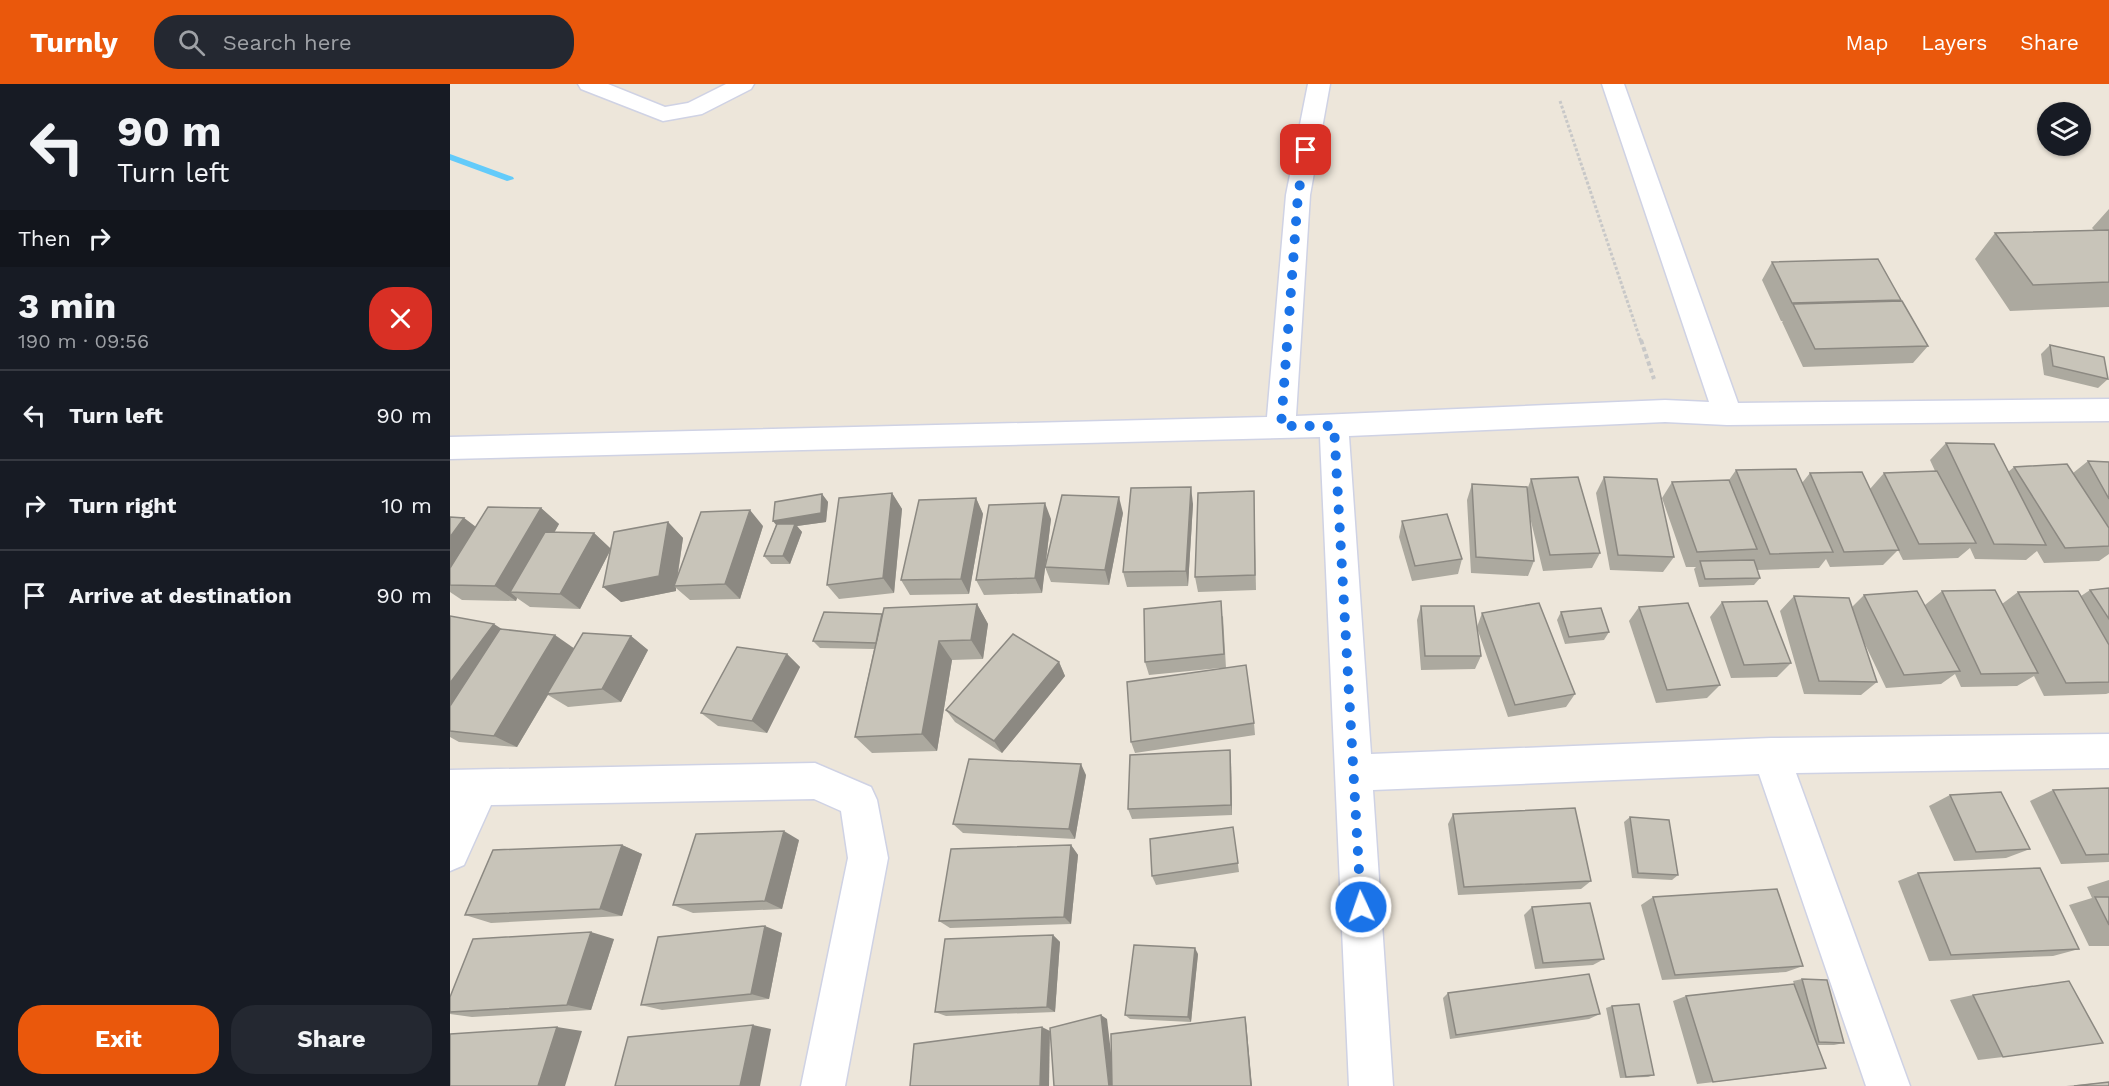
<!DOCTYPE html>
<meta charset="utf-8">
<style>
body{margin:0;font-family:"Work Sans",sans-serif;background:#242831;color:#f1f3f6;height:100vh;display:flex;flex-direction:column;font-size:22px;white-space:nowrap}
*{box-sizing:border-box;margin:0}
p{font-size:20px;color:#9ea1a6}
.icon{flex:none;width:33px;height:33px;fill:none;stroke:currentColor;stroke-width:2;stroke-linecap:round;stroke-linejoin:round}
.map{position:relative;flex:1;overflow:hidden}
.drawer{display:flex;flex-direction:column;background:#171b24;width:450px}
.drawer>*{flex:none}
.banner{background:#171b24;color:#f1f3f6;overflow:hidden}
.controls{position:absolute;left:1587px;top:18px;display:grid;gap:12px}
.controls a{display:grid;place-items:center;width:54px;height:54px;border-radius:50%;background:#171b24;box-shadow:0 2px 4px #0004;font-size:30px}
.pin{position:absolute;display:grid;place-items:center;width:51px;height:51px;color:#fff;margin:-26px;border-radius:12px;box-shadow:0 3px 9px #0006}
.me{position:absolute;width:66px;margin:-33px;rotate:357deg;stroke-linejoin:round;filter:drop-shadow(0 0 4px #0008)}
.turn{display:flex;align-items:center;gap:21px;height:126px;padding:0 18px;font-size:27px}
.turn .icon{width:78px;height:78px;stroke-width:2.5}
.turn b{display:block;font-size:42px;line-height:51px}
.then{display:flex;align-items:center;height:57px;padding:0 18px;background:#0003;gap:12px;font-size:22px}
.round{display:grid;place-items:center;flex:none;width:63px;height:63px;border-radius:24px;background:#242831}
.head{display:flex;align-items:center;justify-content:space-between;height:102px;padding:0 18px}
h1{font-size:36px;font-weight:700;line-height:45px}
.primary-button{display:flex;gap:12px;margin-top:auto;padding:12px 18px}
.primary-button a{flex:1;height:69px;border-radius:24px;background:#ea580c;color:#fff;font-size:24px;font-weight:700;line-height:69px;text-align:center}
.primary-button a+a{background:#242831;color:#f1f3f6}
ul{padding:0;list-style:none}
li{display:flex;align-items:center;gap:18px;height:90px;padding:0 18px;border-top:2px solid #363941}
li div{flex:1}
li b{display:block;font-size:22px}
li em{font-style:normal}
header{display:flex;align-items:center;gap:36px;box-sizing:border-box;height:84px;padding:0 30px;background:#ea580c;color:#fff}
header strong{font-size:28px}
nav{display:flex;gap:33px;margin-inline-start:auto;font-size:21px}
.search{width:420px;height:54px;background:#242831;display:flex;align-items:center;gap:15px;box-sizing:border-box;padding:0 21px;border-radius:24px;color:#9ea1a6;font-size:22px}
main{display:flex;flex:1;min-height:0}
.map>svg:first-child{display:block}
</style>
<header>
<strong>Turnly</strong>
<div class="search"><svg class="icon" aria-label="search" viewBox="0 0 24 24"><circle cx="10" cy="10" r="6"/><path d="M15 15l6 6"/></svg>Search here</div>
<nav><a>Map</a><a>Layers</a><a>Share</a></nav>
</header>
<main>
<section class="drawer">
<div class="banner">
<div class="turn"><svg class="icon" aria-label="left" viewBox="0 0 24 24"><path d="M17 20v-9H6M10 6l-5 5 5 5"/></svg><div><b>90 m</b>Turn left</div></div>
<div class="then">Then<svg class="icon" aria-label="right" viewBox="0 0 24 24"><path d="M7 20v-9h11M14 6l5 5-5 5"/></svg></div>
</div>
<div class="head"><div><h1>3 min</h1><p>190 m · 09:56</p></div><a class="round" style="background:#d93025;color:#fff"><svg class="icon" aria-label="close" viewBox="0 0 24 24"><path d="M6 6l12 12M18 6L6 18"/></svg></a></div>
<ul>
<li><svg class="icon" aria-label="left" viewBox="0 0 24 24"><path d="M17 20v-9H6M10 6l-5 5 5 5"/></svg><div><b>Turn left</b></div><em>90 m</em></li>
<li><svg class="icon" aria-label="right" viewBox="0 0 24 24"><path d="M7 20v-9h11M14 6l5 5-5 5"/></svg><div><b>Turn right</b></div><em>10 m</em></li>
<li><svg class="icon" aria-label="arrive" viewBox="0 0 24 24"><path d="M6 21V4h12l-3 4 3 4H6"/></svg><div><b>Arrive at destination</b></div><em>90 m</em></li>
</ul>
<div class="primary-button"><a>Exit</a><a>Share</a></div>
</section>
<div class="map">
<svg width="1659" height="1002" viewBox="0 0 1659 1002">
<rect width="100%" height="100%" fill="#ede6da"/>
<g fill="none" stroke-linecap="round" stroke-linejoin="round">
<path fill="#63cbfa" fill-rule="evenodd" d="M0,70L63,93L64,95L57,97L0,76Z"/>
<g stroke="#cfd2e4" stroke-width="3">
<g id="street">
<path d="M128,0H158L215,23L238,19L276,0H304L301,5L252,30L213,37L131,5Z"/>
<path d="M858,0H880L860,111L846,332L1215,316L1259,318L1152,0H1174L1288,319L1659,315V337L1277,341L1215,338L899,352L921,670L1321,654L1659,650V684L1346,689L1460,1002H1416L1309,690L923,706L943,1002H899L870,353L0,375V353L817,333L836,111Z"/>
<path d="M365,679L421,703L427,716L438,774L395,1002H351L398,774L391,727L364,715L41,721L14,781L0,787V686Z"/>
</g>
</g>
<path stroke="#c8c8c8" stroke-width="3" stroke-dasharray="3 2" stroke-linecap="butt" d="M1110,17L1191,258"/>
<path stroke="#c8c8c8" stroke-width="4" stroke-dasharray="4.5 3" stroke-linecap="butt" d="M1191,256L1204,295"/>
<use href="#street" fill="#fff" fill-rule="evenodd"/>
</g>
<g fill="#aca99f">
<path d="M1659,125V223L1560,227L1525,175L1545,149L1644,146L1642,144Z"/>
<path d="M1322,178L1451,216L1450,217L1478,262L1463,279L1353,283L1332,238L1333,237H1331L1312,196Z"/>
<path d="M1600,261L1658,295L1648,304L1594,291L1591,270Z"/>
<path d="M1496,359L1558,388L1564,383L1623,389L1638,377L1659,378V470L1649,477L1594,479L1587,467L1576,476L1525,475L1520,464L1508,474L1453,476L1448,466L1433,481L1380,483L1376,475L1369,484L1307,486L1310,494L1304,501L1249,503L1244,485L1246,483H1236L1212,414L1222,398L1279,396L1286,386L1352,399L1360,389L1420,405L1434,389L1485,387L1480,376Z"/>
<path d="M1154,393L1224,473L1213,488L1160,486L1146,409Z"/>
<path d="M1081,395L1150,469L1142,484L1093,487L1079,429L1084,477L1078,492L1021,489L1017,416L1022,400L1077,406Z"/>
<path d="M804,407L806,506L748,508L745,493Z"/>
<path d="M442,409L452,425L444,509L389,515L377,501Z"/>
<path d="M372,410L378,418L376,438L347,442L352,448L340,480H321L314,472L326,441L323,437Z"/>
<path d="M526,414L533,430L519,510L460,511L451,496Z"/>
<path d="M743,420L738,502L677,503L673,488Z"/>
<path d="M91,424L109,440L104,449H144L161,465L218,438L233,454L228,490L313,442L290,515L240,516L226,504V507L171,518L161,465L130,525L80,523L67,514L66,517L12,516L0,508V433L14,434L26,443Z"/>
<path d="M673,429L659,501L601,498L595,483Z"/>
<path d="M601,435L592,509L534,511L526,496Z"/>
<path d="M952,437L1012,475L1008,490L962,497L949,453Z"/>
<path d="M1659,504V609L1656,610L1594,612L1584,592L1567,602L1511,603L1505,590L1491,600L1436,604L1413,556L1427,598L1411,611L1354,610L1330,527L1344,512L1402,523L1414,511L1475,521L1492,507L1552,520L1568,508L1631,512L1640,506Z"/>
<path d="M1272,518L1341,579L1327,593L1281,594L1260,533Z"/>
<path d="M527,520L538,540L533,575L502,576L487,667L422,669L405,653L424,565L370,564L363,557L432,530Z"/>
<path d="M971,522L1027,543L1032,529L1125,610L1116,623L1058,633L1027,544L1031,572L1025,585L971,586L967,536Z"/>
<path d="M1189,523L1270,601L1257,614L1206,619L1179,537Z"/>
<path d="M1111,528L1159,548L1154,556L1115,560L1107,536Z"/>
<path d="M0,532L124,564L181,552L198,566L171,618L118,623L98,611L67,663L9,658L0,653Z"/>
<path d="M773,532L776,584L804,639L805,651L685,669L681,658L770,584L699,591L695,578Z"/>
<path d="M337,570L350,583L317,649L268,642L251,629Z"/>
<path d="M609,578L615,592L552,669L505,638L496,626Z"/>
<path d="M780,666L781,678L782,731L682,735L678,725Z"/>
<path d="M636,691L625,755L513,749L503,740Z"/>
<path d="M1659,704V778L1611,780L1580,717L1603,706Z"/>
<path d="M1500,711L1580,765L1556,774L1504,777L1479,722Z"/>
<path d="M1003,730L1141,797L1131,805L1008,811L998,740Z"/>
<path d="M1180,733L1228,791L1222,796L1182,794L1174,738Z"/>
<path d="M783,743L789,788L706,801L702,792Z"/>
<path d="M349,756L332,825L243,829L223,821Z"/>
<path d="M172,761L192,770L172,832L41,839L15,831Z"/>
<path d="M621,761L628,771L621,840L500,844L489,837Z"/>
<path d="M1468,789L1629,865L1603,872L1479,877L1448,797Z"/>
<path d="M1659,796V862H1639L1619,821L1642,814L1637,803Z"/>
<path d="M1203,813L1353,882L1336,888L1212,896L1191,821Z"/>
<path d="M1082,823L1154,875L1143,881L1085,885L1074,831Z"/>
<path d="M332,849L319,915L212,926L191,921Z"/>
<path d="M603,851L610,858L605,928L496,932L485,928Z"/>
<path d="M164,855L141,926L22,933L0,930V913Z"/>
<path d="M748,870L741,938L680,935L675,931Z"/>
<path d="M1352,895L1394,959L1384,961H1367L1357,987L1247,1000L1223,917L1236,912L1344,900L1343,897Z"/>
<path d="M998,909L1150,930L1139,935L1000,955L993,914Z"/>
<path d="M1523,911L1553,973L1528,976L1500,916Z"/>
<path d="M1162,922L1204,991L1198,993L1170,994L1156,924Z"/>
<path d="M1659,998V1002H1616Z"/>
</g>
<g fill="#8c8982">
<path d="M741,403L743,420L738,502L736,487Z"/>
<path d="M442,409L452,425L444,509L433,494Z"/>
<path d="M372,410L378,418L376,438L347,442L352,448L340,480L333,472L330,445L323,437Z"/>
<path d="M669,413L673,429L659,501L655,486Z"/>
<path d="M526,414L533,430L519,510L511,495Z"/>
<path d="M595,419L601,435L592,509L585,494Z"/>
<path d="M91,424L109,440L70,509L60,508L67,514L66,517L45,502Z"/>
<path d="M300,426L313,442L290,515L275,500Z"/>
<path d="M14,434L35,450L0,499V453Z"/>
<path d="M218,438L233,454L226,501L224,502L226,504V507L171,518L153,503Z"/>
<path d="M144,449L161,465L130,525L110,510Z"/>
<path d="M527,520L538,540L533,575L521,556Z"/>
<path d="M44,540L66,554L0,630V599Z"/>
<path d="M105,551L125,565L67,663L44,652Z"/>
<path d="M181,552L198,566L171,618L152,605Z"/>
<path d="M489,557L502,576L487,667L472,650Z"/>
<path d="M337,570L350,583L317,649L302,637Z"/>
<path d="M609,578L615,592L552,669L544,657Z"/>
<path d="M780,666L781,678L782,731L781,721Z"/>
<path d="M631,680L636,691L625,755L619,745Z"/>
<path d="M334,747L349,756L332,825L315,817Z"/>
<path d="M172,761L192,770L172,832L150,825Z"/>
<path d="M621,761L628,771L621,840L614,833Z"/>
<path d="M315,842L332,849L319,915L301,910Z"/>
<path d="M141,848L164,855L141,926L117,921Z"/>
<path d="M603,851L610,858L605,928L597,923Z"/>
<path d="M745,864L748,870L741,938L738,933Z"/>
<path d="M651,931L657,935L665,1002H659Z"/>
<path d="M795,933L796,937L802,1002H801Z"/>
<path d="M303,941L321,945L310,1002H290Z"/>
<path d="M107,943L132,947L115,1002H88Z"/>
<path d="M592,943L600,947L599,1002H590Z"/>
</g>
<g fill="#c8c4b9" stroke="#8c8982" stroke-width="1.5">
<path d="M1659,146V198L1583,201L1545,149Z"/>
<path d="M1428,175L1451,216L1342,219L1322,178Z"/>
<path d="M1452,217L1478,262L1365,265L1343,220Z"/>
<path d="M1600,261L1654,273L1658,295L1603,282Z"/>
<path d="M1496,359L1544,360L1596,461L1544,460Z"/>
<path d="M1638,377L1659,378V415Z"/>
<path d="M1617,380L1659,444V462L1615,464L1564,383Z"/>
<path d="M1346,385L1383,468L1320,470L1286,386Z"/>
<path d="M1487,387L1526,459L1469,460L1434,389Z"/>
<path d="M1412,388L1449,466L1394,468L1360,389Z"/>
<path d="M1128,393L1150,469L1100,471L1081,395Z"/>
<path d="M1154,393L1207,395L1224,473L1168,471Z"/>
<path d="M1279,396L1307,465L1247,468L1222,398Z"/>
<path d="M1022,400L1077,403L1084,477L1026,473Z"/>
<path d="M741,403L736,487L673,488L681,404Z"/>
<path d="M804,407L805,491L745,493L748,409Z"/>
<path d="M442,409L433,494L377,501L389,414Z"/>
<path d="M372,410L371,429L323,437L325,418Z"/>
<path d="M612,411L669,413L655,486L595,483Z"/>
<path d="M526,414L511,495L451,496L469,416Z"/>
<path d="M595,419L585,494L526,496L539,421Z"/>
<path d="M38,423L91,424L45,502L0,501V484Z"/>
<path d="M300,426L275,500L224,502L251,428Z"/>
<path d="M997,430L1012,475L965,482L952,437Z"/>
<path d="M0,433L14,434L0,453Z"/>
<path d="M218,438L209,492L153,503L164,448Z"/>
<path d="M327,440H345L333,472H314Z"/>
<path d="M95,448L144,449L110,510L60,508Z"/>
<path d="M1304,476L1310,494L1255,495L1250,477Z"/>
<path d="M1659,504V535L1640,506Z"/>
<path d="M1545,506L1588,589L1531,590L1492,507Z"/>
<path d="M1467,507L1510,587L1454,591L1414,511Z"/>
<path d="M1628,507L1659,561V598L1616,599L1568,508Z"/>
<path d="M1344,512L1399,514L1427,598L1369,597Z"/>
<path d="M771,517L774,570L695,578L694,525Z"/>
<path d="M1317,517L1341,579L1294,581L1272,518Z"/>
<path d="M1089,519L1125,610L1065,621L1032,529Z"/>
<path d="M1238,519L1270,601L1217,606L1189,523Z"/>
<path d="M527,520L521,556L489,557L472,650L405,653L434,524Z"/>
<path d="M971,522H1024L1031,572H975Z"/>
<path d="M1151,524L1159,548L1119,553L1111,528Z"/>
<path d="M374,528L432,530L426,559L363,557Z"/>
<path d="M0,532L44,540L0,599Z"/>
<path d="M50,545L105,551L44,652L0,647V622Z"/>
<path d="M133,549L181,552L152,605L97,610Z"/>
<path d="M563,550L609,578L544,657L496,626Z"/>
<path d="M287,563L337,570L302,637L251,629Z"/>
<path d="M796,581L804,639L681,658L677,598Z"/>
<path d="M780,666L781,721L678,725L680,671Z"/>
<path d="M519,675L631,680L619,745L503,740Z"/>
<path d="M1659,704V770L1636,771L1603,706Z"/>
<path d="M1551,708L1580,765L1526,768L1500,711Z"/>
<path d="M1125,724L1141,797L1014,803L1003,730Z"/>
<path d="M1180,733L1219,736L1228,791L1188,789Z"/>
<path d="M783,743L788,779L702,792L700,755Z"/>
<path d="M334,747L315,817L223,821L246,750Z"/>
<path d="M172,761L150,825L15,831L43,766Z"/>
<path d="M621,761L614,833L489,837L501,765Z"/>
<path d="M1590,784L1629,865L1501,871L1468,789Z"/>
<path d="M1327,805L1353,882L1225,891L1203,813Z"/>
<path d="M1645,813H1659V841Z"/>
<path d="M1140,819L1154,875L1093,879L1082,823Z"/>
<path d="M315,842L301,910L191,921L208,853Z"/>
<path d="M141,848L117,921L0,928V913L23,855Z"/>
<path d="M603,851L597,923L485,928L495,855Z"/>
<path d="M684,861L745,864L738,933L675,931Z"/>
<path d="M1139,890L1150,930L1006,951L998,909Z"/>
<path d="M1352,895L1377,896L1394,959L1369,958Z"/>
<path d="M1619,897L1653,959L1553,973L1523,911Z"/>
<path d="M1344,900L1376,984L1263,998L1236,912Z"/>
<path d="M1189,920L1204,991L1176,993L1162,922Z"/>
<path d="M651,931L659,1002H604L600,944Z"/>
<path d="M795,933L801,1002H662L661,950Z"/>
<path d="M303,941L290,1002H165L178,953Z"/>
<path d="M107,943L88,1002H0V950Z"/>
<path d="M592,943L590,1002H460L464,960Z"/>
<path d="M1659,998V1002H1624Z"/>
</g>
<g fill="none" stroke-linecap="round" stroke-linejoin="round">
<path stroke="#1a73e8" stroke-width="10" stroke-dasharray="0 18" d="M856,66L848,111L831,342H884L911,823"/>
</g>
</svg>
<div class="controls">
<a><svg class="icon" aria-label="layers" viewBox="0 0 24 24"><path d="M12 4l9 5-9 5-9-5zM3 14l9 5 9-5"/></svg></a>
</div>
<div class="pin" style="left:856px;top:66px;background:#d93025"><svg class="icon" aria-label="arrive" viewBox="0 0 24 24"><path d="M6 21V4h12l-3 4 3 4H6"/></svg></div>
<svg class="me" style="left:911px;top:823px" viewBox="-20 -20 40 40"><circle r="17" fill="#1a73e8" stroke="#fff" stroke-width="3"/><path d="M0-11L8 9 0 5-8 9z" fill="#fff"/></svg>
</div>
</main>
